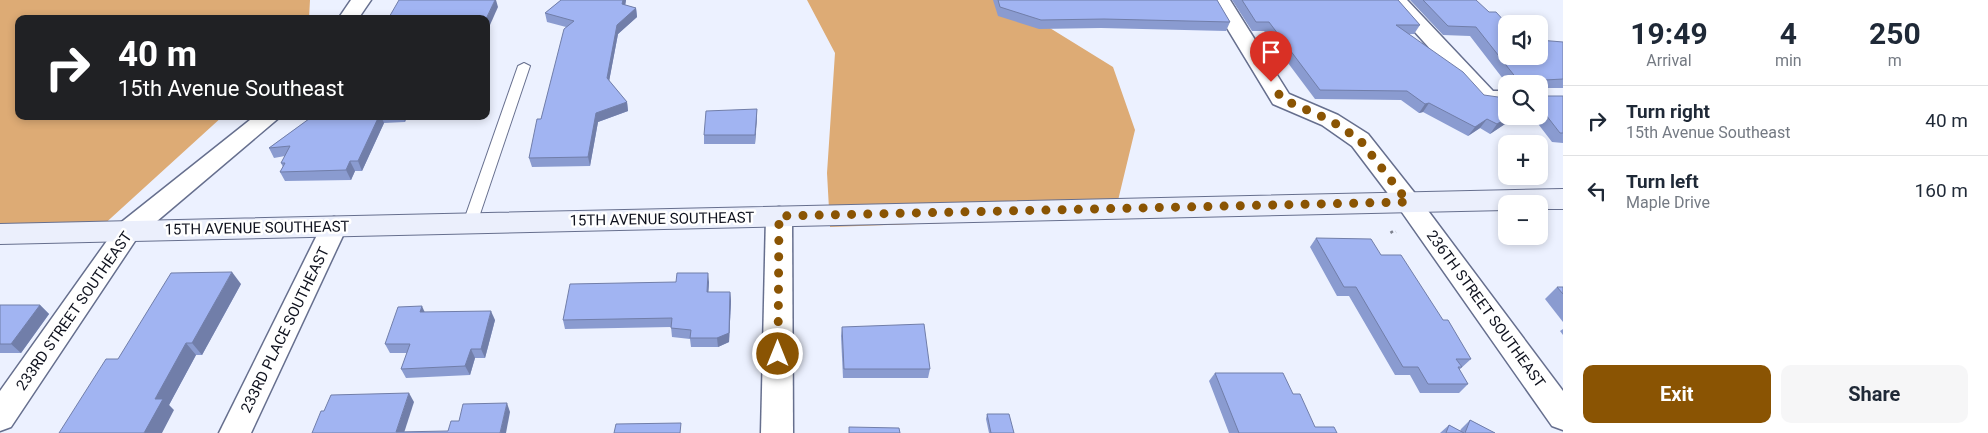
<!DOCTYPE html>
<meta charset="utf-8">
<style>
body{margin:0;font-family:Roboto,sans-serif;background:#f6f6f7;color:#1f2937;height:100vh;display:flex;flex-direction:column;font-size:19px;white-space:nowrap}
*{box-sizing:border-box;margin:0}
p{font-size:16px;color:#747a83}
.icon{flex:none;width:28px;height:28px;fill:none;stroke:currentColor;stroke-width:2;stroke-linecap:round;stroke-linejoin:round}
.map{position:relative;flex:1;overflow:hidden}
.sheet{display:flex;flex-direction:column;background:#fff;width:425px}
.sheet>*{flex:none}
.top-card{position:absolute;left:15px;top:15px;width:475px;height:105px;border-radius:10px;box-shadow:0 2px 8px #0003;background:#202124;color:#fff;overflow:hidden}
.controls{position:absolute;left:1498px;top:15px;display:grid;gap:10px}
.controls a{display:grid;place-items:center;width:50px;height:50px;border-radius:10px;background:#fff;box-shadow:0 2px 8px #0003;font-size:25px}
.pin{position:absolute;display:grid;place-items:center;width:42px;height:42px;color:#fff;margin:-51px -21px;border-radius:50% 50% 50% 0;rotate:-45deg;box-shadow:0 0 5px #0007}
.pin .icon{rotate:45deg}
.me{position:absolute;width:55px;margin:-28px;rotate:0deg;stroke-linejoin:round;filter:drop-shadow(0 0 4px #0008)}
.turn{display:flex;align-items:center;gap:18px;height:105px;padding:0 20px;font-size:22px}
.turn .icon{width:65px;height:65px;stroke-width:2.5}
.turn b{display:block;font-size:35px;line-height:42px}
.eta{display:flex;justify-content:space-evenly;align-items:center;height:85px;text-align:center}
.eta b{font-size:30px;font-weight:700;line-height:35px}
.button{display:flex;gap:10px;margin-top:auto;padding:10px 20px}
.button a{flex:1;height:58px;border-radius:10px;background:#8a5403;color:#fff;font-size:20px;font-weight:700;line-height:58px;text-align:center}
.button a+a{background:#f6f6f7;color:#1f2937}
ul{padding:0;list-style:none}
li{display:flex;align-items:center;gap:15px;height:70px;padding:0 20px;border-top:1px solid #e0e1e3}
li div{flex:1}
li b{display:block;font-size:19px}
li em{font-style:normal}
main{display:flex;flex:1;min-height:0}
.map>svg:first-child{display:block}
</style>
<main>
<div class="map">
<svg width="1563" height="433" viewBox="0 0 1563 433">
<rect width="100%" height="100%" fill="#ecf1ff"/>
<g fill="#ddab75">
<path d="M0,0H310L309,19H19V116H223L100,228L0,231Z"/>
<path d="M807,0H1009L1045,25L1113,67L1135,130L1114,217L830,227L827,173L835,53Z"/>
</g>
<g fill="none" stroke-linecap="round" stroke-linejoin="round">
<g stroke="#666f8e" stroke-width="2">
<path id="lane" d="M524,63L530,66L477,223L475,227H465L463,223L518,66Z"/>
</g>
<g stroke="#666f8e" stroke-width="3">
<g id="street">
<path d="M351,0H371L358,19H338Z"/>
<path d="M1210,0H1230L1289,94L1338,115L1368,134L1417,196L1563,391V430L1552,426L1399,208L1352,146L1322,125L1273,104Z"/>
<path d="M1386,0H1407L1493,91H1506V105L1479,103Z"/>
<path d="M255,116H281L137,238L11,427L0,431V391L119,224Z"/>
<path d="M779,207L788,209L792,216L793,433H761L766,216L770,209Z"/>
<path d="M334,217L343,220L347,227L251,433H219L321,227L325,220Z"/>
</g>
</g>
<g stroke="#666f8e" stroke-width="2">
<path id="secondary" d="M1563,189V209H1539V204H1506V210L0,244V224Z"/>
</g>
<path stroke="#7d818e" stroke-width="3" stroke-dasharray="2.5 4.5" stroke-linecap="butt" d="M1391,231L1393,234L1396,232"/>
<use href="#lane" fill="#fff" fill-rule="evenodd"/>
<use href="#street" fill="#fff" fill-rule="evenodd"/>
<use href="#secondary" fill="#ebeffc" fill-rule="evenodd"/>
</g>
<g fill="#8a9bd0">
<path d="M561,0H626L625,5L636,8L637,17L618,34L609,81L627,102L628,111L598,122L590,166L532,167L529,158L541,119L566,27L547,22L545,13Z"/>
<path d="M993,0H1217L1230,22L1226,31L1101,28L1039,29L998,16Z"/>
<path d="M1232,0H1398L1420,25L1414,34H1409L1484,95L1511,120L1490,134L1480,128L1468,136L1423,112L1419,113L1401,100L1315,99L1264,31H1252Z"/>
<path d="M1410,0H1476L1506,56L1563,42V88H1545V96H1563V143L1552,142L1532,116H1539V84H1507L1470,36L1443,35Z"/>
<path d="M757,109L755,144H704V135Z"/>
<path d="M313,116H407L405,122L384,123L362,171H355L351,180L285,181L280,172L283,167L281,163L285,156L274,158L269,148Z"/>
<path d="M1316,238L1381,255L1443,320L1471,359L1459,370L1468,384L1459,393H1420L1410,375H1395L1349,296H1337L1310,247Z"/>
<path d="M709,282L708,292H730L731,301L729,342L718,347H691L690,339L672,337L671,327L565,329L563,320Z"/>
<path d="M241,284L202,355H196L169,405L174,410L118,359Z"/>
<path d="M1557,287H1563V322L1545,299Z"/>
<path d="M0,305H40L49,314L21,353H0Z"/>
<path d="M425,312L495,320L485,358H475L470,375L406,378L401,369L407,353H390L385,344Z"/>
<path d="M842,327L930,369L928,378H843L841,336Z"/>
<path d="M1563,329V335L1560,331Z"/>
<path d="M1215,373L1293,394L1315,427L1337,433H1229L1209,381Z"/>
<path d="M987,414L1014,433H989L986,419Z"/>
<path d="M1470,420L1495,433H1440L1449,425L1460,431L1461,429Z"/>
</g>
<g fill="#717ea9">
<path d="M495,0H496L498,7L486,34V19Z"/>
<path d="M623,0H626L624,13L622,4Z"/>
<path d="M636,8L637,17L618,34L608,87L607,78L617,25Z"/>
<path d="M627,102L628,111L598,122L590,166L588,157L596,113Z"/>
<path d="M1429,103L1423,112L1419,113L1425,104Z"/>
<path d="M757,109V119L755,144V135Z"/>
<path d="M379,116H381L384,123L362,171L358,161Z"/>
<path d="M403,116H407L405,122Z"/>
<path d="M1510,116H1514L1511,120L1490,134L1497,124Z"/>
<path d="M1487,119L1480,128L1468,136L1475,127Z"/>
<path d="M350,161L355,171L351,180L346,170Z"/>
<path d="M232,272L241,284L202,355L192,343Z"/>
<path d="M708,273L709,282L708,301L707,292Z"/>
<path d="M730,292L731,301L729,342L718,347L717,338Z"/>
<path d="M40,305L49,314L21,353L11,344Z"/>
<path d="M422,306L426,315L420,312Z"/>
<path d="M491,311L495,320L485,358L481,349Z"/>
<path d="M186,343L196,355L169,405L174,410L162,433H144L155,399Z"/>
<path d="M471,349L475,358L470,375L465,366Z"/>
<path d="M409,393L414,402L404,433L396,432Z"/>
<path d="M507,403L510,412L506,433H500Z"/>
</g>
<g fill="#a1b4f2" stroke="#717ea9">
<path d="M399,0H495L486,19H388Z"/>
<path d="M561,0H623L622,4L636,8L617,25L607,78L627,102L596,113L588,157L529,158L537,119H541L564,29L574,21L545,13Z"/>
<path d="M998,0H1217L1230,22L1104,19L1041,20L1000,7Z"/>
<path d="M1242,0H1398L1420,25H1396L1463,72L1484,95L1498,97L1506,102V116H1510L1497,124L1487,119L1475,127L1429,103L1425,104L1407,91L1320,90L1269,22H1256Z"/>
<path d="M1423,0H1476L1489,12H1496L1507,24H1506V56H1539V40L1563,42V79L1545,80V96H1563V133H1560L1539,106V84H1521L1476,27L1448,26Z"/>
<path d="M757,109L755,135H704L706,111Z"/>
<path d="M313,116H379L358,161H350L346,170L280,172L285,163H281L290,146L269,148Z"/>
<path d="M1316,238L1371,239L1381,255H1401L1443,320H1448L1471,359H1456L1462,367H1458L1468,384H1428L1418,367H1403L1356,287H1344Z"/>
<path d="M232,272L192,343H186L155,399H163L144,433H59L106,359H118L171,273Z"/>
<path d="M677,273H708L707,292H730L729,333L717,338H690L691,330L671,328L672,318L563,320L570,284L676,282Z"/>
<path d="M1557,287H1563V294Z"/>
<path d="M0,305H40L11,344H0Z"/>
<path d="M422,306L420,312L491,311L481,349H471L465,366L401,369L410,344H385L398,307Z"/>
<path d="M924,324L930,369H844L842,327Z"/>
<path d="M1215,373H1283L1293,394H1300L1315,427H1334L1337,433H1239Z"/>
<path d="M409,393L396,432L448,431L451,421H459L463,404L507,403L500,433H312L321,411H324L331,395Z"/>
<path d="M987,414H1009L1014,433H991Z"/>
<path d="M1470,420L1495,433H1465Z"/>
<path d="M681,423L680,433H614L616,424Z"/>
<path d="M1449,425L1464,433H1446Z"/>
<path d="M849,427L899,428L900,433H849Z"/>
</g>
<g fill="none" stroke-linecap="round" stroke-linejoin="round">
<path stroke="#8a5403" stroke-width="9" stroke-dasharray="0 16.2" d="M778,354L779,216L1408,202L1360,140L1330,120L1282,99L1271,82"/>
</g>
<g text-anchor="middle" stroke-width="5" stroke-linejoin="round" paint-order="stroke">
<g font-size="15" fill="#0f121e" stroke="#fff">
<text transform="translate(662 219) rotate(-1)" y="5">15TH AVENUE SOUTHEAST</text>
<text transform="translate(257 228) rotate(-1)" y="5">15TH AVENUE SOUTHEAST</text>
<text transform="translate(1486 309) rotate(54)" y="5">236TH STREET SOUTHEAST</text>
<text transform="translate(74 311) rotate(-55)" y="5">233RD STREET SOUTHEAST</text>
<text transform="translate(285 330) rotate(-64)" y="5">233RD PLACE SOUTHEAST</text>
</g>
</g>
</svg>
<div class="controls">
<a><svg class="icon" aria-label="sound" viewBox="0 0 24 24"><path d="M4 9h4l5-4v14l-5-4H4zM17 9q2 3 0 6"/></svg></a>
<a><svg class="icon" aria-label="search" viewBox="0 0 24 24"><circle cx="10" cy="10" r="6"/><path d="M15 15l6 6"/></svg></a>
<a>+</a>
<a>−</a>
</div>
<div class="pin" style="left:1271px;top:82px;background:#d93025"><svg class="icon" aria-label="arrive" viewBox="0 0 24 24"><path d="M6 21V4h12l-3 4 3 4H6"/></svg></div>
<svg class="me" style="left:778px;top:354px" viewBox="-20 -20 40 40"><circle r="17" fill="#8a5403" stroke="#fff" stroke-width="3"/><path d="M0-11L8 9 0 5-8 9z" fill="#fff"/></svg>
<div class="top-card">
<div class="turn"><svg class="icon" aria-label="right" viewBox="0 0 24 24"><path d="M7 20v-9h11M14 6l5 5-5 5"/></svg><div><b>40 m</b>15th Avenue Southeast</div></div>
</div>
</div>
<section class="sheet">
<div class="eta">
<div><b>19:49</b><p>Arrival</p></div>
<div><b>4</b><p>min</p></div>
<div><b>250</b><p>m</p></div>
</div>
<ul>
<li><svg class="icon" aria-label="right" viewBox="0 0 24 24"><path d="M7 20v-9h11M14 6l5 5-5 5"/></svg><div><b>Turn right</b><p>15th Avenue Southeast</p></div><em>40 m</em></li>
<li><svg class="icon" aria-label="left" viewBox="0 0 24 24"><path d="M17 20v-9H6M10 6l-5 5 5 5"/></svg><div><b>Turn left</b><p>Maple Drive</p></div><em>160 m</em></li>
</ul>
<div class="button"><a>Exit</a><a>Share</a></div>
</section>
</main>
